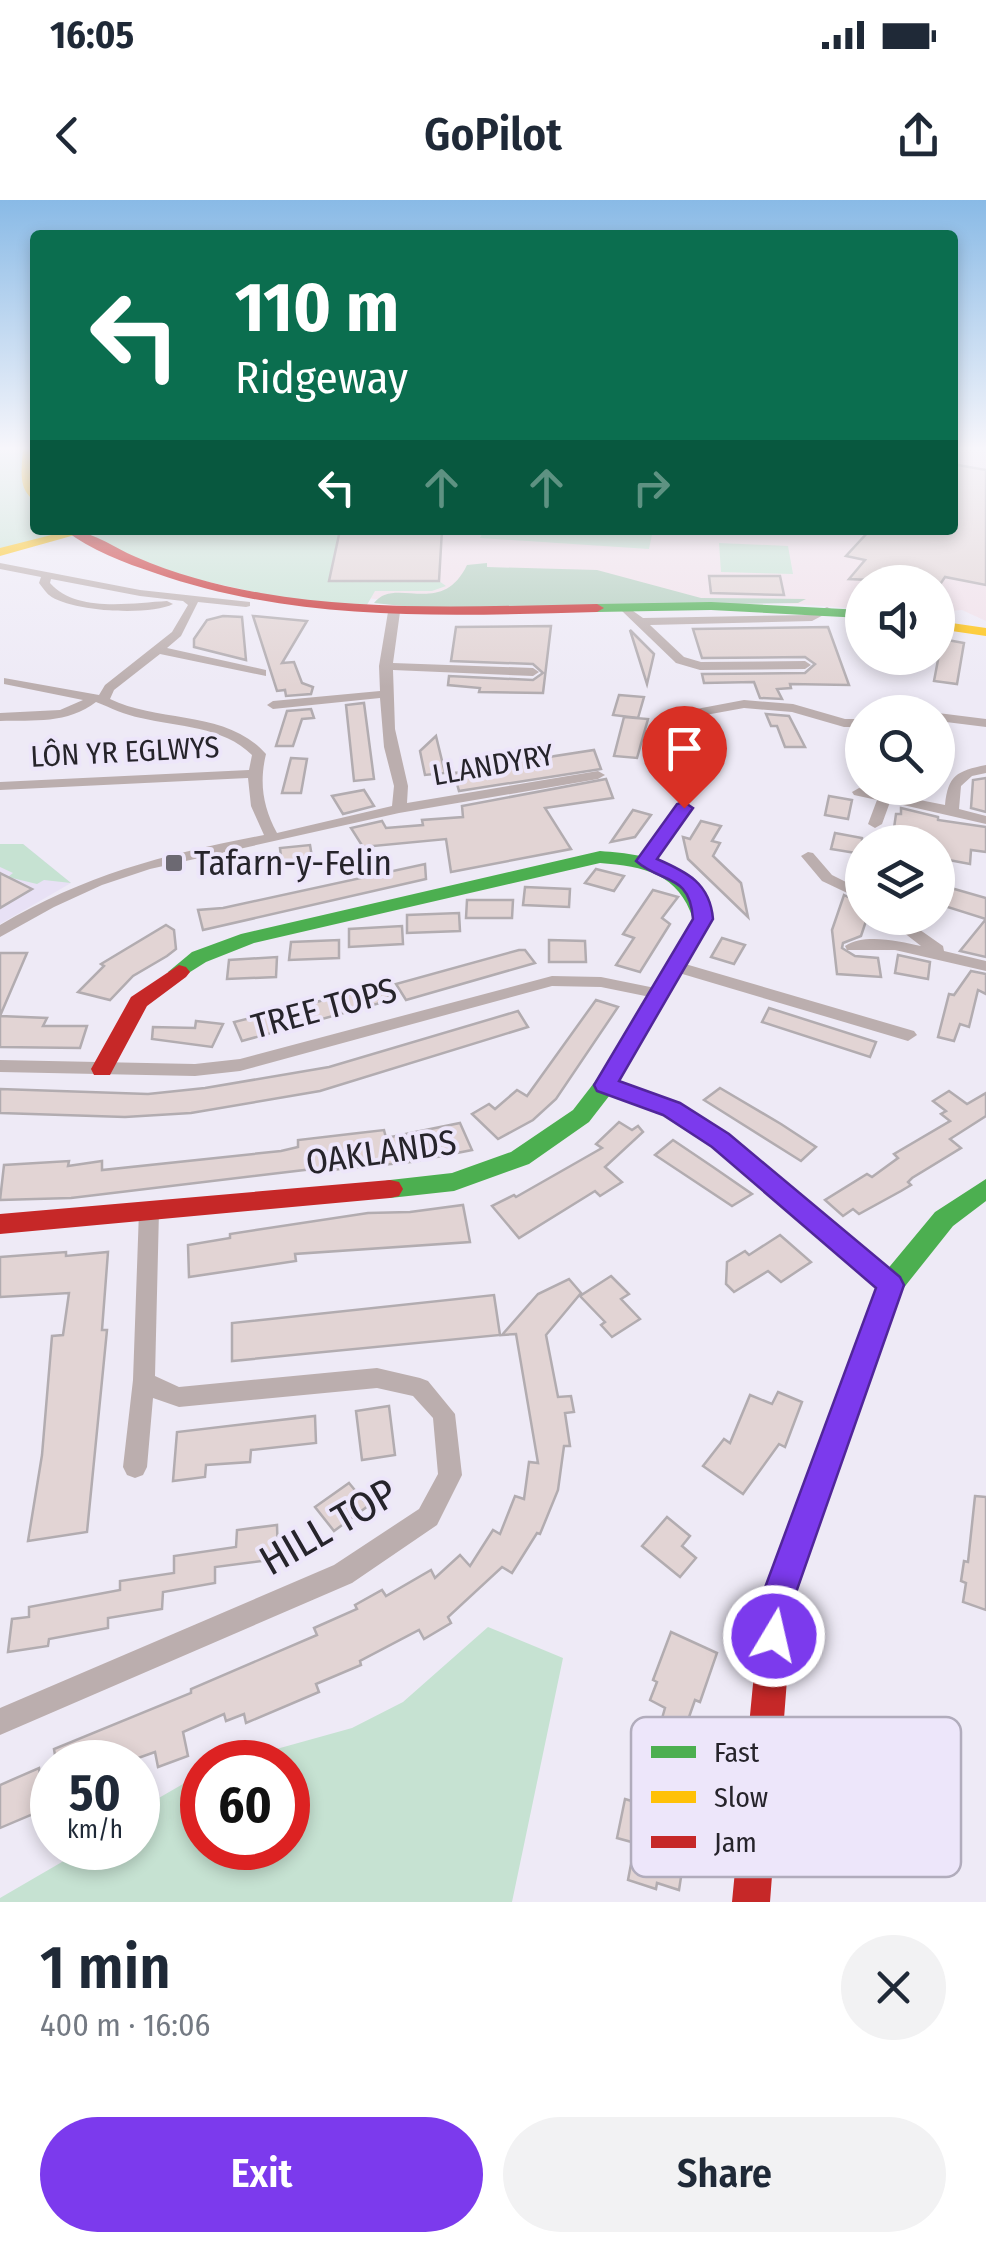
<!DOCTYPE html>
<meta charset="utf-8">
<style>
body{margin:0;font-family:"Fira Sans Condensed",sans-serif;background:#f2f2f3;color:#1f2937;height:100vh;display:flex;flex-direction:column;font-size:38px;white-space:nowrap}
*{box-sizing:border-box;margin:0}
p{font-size:32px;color:#747a83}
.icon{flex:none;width:55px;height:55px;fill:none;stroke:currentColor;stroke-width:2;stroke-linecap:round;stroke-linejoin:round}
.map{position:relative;height:1702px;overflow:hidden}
.details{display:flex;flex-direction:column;background:#fff;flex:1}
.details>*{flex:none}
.guide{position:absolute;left:30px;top:30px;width:928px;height:305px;border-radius:10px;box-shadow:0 5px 15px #0003;background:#0b6e4f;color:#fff;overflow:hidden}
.tools{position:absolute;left:845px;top:365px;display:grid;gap:20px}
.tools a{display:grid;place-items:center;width:110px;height:110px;border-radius:50%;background:#fff;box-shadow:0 5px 15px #0003;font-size:50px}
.speed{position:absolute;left:30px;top:1540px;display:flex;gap:20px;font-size:50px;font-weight:700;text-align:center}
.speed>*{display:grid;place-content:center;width:130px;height:130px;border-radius:50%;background:#fff;box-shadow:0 5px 15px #0003;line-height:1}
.speed small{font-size:25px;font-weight:400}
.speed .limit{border:15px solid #d22;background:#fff;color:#111}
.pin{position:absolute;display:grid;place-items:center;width:85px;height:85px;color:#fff;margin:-102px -42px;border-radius:50% 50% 50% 0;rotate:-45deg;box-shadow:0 0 10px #0007}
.pin .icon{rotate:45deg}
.me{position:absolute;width:110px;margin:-55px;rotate:9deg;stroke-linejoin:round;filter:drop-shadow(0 0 8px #0008)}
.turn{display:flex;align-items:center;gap:35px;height:210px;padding:0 40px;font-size:45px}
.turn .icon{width:130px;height:130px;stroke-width:2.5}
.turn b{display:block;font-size:70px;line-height:85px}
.lanes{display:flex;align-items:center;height:95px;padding:0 40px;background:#0003;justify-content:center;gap:50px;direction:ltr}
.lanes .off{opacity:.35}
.round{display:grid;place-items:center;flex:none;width:105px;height:105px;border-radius:52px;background:#f2f2f3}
.overview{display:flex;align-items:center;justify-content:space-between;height:170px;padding:0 40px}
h1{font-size:60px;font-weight:600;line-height:75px}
.primary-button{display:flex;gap:20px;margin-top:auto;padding:20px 40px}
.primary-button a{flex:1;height:115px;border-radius:60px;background:#7c3aed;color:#fff;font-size:40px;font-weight:600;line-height:115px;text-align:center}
.primary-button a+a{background:#f2f2f3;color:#1f2937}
.status{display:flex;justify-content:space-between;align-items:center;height:70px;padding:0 50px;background:#fff;direction:ltr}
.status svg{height:28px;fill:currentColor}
header{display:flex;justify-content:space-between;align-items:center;height:130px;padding:0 40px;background:#fff;font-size:45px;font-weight:600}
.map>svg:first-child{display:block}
</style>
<div class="status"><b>16:05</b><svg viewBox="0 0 49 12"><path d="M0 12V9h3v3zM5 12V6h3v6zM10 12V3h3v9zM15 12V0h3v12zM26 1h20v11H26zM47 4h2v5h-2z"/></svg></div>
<header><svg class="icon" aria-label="back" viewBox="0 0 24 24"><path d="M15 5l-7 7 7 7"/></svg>GoPilot<svg class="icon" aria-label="share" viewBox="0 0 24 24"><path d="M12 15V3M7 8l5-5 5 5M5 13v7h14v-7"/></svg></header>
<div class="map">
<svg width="986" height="1702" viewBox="0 0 986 1702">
<rect width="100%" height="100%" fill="#eeeaf6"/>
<path fill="#e8e1f5" d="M0,644H23L71,683L0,724Z"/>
<path fill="#f1e0e9" d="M953,248H978L986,255V421L962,410L938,412V382H862V409L769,402L377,399L322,394L328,330H952Z"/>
<g fill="#c6e2d2">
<path d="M0,248H35V330H340L330,381H439L446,386L432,391H375L364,410L299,402L159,371L75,333L0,352Z"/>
<path d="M484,330H653L649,349L480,338Z"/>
<path d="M719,343L788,346L793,374L721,372Z"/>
<path d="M0,644H23L71,683L44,680L37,684L8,677L13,673L0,667Z"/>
<path d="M488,1427L563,1458L512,1702H0V1698L86,1648H138V1610L202,1573V1648H288V1562H230L352,1528L403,1502Z"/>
</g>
<path fill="#b0cdbb" d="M487,363V367L597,370L701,398L806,399L798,403L431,409L374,403C395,375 441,419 467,365Z"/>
<g fill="#e2d4d4" stroke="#b2acb0" stroke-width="2.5">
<path d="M952,264L986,270V385L945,377L941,383L849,379L865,360L846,356L870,330H952Z"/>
<path d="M340,330H442L439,381H329Z"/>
<path d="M709,376H780L784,395L711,393Z"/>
<path d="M223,416L242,417L246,460L194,447V439L207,420Z"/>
<path d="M253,416L307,421L282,463L294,462L302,483L313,487L311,494L286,496L285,490L277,491Z"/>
<path d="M551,426L543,493L479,492L480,488L448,485L449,476L533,480L543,473L533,464L451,461L456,427Z"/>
<path d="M828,427L849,485L790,484L791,488L777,489L782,499L760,498L754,482L704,483L702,474L805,473L815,464L805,457L702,458L693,429Z"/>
<path d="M630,430L654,454L647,484Z"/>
<path d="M942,439L964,443L957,484L934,481Z"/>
<path d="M619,495L644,497L638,518L613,515Z"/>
<path d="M364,503L374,579L354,581L346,505Z"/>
<path d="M311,509L314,518L302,519L293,546H276L287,511Z"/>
<path d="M766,514L789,516L805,547H785L777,526H771Z"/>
<path d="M624,517L648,519L637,558L614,556Z"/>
<path d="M436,536L445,573L425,575L420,551Z"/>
<path d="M594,550L601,569L459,591L454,573L492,570L491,566Z"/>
<path d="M291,558L307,559L301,593H282Z"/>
<path d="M986,578V612L971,608L973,580Z"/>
<path d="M606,579L613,598L545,608L571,649L451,672L446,639L363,647L351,628L382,621L386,628L423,625L422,620L463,617L462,606Z"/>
<path d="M364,590L374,606L343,614L332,596Z"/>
<path d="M829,596L852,600L848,619L825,615Z"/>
<path d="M901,608L938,617V620L986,627V652L971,650L970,664L938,658V642H892L896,614H901Z"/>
<path d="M633,610L651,615L635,637L611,642Z"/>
<path d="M701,621L721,626L712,641L720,643L713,656L741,683L748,717L688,659L683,637L690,639Z"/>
<path d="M835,633L862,638V654L831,649Z"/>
<path d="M310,645L313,663L282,667L280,648Z"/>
<path d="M425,664L426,679L203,730L198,710L223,708Z"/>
<path d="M596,669L624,676L614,691L585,683Z"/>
<path d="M0,673L32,689L0,708Z"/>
<path d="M944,686L986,698V757L960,751L986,719L938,704Z"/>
<path d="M525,687L570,689L569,707L523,705Z"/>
<path d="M653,690L678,697L662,718L670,724L640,772L616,765L634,738L623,734Z"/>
<path d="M844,695L862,704V718H867L861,736L843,743L842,748L855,756L878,758L881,777L837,774L832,730Z"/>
<path d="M467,700H513L512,718H466Z"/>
<path d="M459,713L460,731L407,733V715Z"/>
<path d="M166,725L174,730L176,749L167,756L133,776L110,800L78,792L104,766L101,764Z"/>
<path d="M402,726L403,744L349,747V729Z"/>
<path d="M722,738L745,745L734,764L711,757Z"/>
<path d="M339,740V758L289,760L291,742Z"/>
<path d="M549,740L585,741L586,762H549Z"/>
<path d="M519,750H525L535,763L406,800L396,784Z"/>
<path d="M0,753H27L0,816L47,818L43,826H87L80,848L0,847Z"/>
<path d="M898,755L930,762L928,779L895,773Z"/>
<path d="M277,757L276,777L227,779L229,760Z"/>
<path d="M971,771L986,774V794L978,790L969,827L960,824L954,841L938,837L949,794L954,795Z"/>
<path d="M382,786L391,800L242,841L234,822Z"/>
<path d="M596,800L618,807L556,899L533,920L498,939L472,914L489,904L495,909L517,890L527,896Z"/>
<path d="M769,808L876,842L870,857L762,822Z"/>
<path d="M518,811L528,827L320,891L191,913L125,917L0,913V889L148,894L205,888L329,867Z"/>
<path d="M196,821L223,824L212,847L152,839L153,827L195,828Z"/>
<path d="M720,888L781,924L816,947L801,961L704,900Z"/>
<path d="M949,891L967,904L986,893V916L950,939L961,948L912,978L908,982L911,985L901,991L859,1014L853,1009L843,1016L825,1000L867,974L872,977L898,958L894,954L950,921L941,914L946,911L933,901Z"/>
<path d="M619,922L632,930L638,926L643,932L605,967L622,982L600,996L595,991L519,1038L492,1006L514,995L516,997L602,948L596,944Z"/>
<path d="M460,923L472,950L411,962L330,970V967L71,998L0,1000L4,965L69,961L68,966L102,961V970L281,951L298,947V940L350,934L384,930L386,938Z"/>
<path d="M673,940L713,967L752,994L732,1006L655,955Z"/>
<path d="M463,1005L470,1042L295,1054L296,1061L189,1077L188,1045L230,1038V1034L368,1013L410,1012Z"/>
<path d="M780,1035L811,1062L781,1082L768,1071L734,1092L726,1084L727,1062L745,1051L749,1055Z"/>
<path d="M66,1052V1056L108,1052L102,1130H107L87,1332L28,1341L42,1255L52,1136L63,1135L69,1093L0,1097V1057Z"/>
<path d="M611,1076L629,1094L621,1099L640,1119L612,1137L601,1125L605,1122L580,1096Z"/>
<path d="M569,1079L581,1093L546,1135L558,1197L571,1196L574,1212L565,1213L570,1246H564L558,1290L540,1334L537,1333L512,1373L502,1367L448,1417L451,1423L424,1439L419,1430L360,1461L361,1465L316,1484L319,1492L246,1523L244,1514L226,1521L224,1514L183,1532L188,1556L158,1567L155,1552L127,1562H56L54,1549L191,1493V1489L317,1435L314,1428L357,1409L355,1405L382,1390L386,1396L431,1370L435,1378L460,1355L470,1366L493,1330L500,1334L515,1296L524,1299L529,1262L538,1263L516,1134L502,1135L538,1094Z"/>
<path d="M494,1095L500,1135L232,1161V1123Z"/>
<path d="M778,1192L802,1202L785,1247L779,1244L743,1294L703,1266L724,1239L730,1243L750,1195L772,1204Z"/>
<path d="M389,1206L395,1255L362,1260L356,1211Z"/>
<path d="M315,1216L316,1243L251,1250L250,1262L206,1265L205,1277L173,1281L177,1232Z"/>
<path d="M349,1283L368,1306L334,1331L315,1307Z"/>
<path d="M975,1296L986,1297V1410L963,1402L966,1383L961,1381L964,1361L968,1362Z"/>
<path d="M667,1317L690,1336L682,1346L696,1358L680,1377L642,1346Z"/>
<path d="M277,1325L278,1359L215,1367V1383L163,1392L162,1409L108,1418V1428L49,1439L48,1446L8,1452L12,1419L29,1417V1407L120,1390V1381L174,1373V1356L236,1347L237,1330Z"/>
<path d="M671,1432L717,1453L700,1502L695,1500L683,1534L699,1541L686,1590L646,1574L665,1508L650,1500L657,1482L653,1480Z"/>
<path d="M39,1568L45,1609L0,1628V1585Z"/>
<path d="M625,1599L690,1619L679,1690L657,1683L656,1689L628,1680L635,1643L617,1638Z"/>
</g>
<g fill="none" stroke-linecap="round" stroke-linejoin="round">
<g fill="#bbaeae" fill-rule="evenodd">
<path d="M0,363L140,390L250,402V406L246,407L198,402L181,436L167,448L266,470V476L160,454L114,490L110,499C159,523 228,510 266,554C259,583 263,607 277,633L392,606L394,586L384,547L380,498L273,509L267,505L273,501L380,491L379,466L388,412L394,409L400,412L393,463L533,468L539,472L533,476L393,470L395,529L408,586L407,603L598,571L605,575L598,579L399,613L150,669L102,685L54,707L0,737V725C87,674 166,654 264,635L251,606L248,578L0,590V582L249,570L252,555C223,526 178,527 141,518C125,515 111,508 96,502C68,524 33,520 0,521V513L60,510L83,500L4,484V478L99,495L105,485L172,432L188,405L183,401L140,396L51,379L50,383C76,413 131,403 167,401L173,404C150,416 70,412 49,395C47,394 40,384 39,383L41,377L0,369Z"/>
<path d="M626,406L643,418L810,415L827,407L833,410L812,421L650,425L684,457L701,462L805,461L811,465L805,469L700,470L676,463L622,411L620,409Z"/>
<path d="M744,500L793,504L845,519H862V527H844L792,512L744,508L700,516L687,532H677L676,529L691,510Z"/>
<path d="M938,513L986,519V527L938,521Z"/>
<path d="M986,565V573L972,576L961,586L959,609L986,616V624L890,602L882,624L875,628L868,624L877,600L854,595L852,592L859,588L945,605C948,575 957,571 986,565Z"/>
<path d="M684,604L691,608L650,664H640V658L679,605Z"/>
<path d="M808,652L813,653L832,675L862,690V700L822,681L801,656Z"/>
<path d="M885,718H903L943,746L944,751L986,761V771L895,750H847L845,746C864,733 899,741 921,746Z"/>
<path d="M675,761L914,831L917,835L908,841L669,770L667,766L669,762Z"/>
<path d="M552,776L601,777L660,789L668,794L660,799L601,787L552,786L240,871L195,876L0,872V860L195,864L240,859Z"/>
<path d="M605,879L677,904L728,936L897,1079L900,1085L897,1091L890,1093L883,1091L714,946L665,914L599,889L596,885L599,881Z"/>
<path d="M149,1003L156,1006L159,1011L155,1176L179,1187L377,1168L420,1178L428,1181L455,1214L462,1275L437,1325L352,1383L0,1535V1508L334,1365L419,1309L438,1274L433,1218L413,1196L377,1188L179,1207L153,1198L147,1267L143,1275L135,1278L127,1275L123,1267L133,1180L139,1011L142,1006Z"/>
</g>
<g fill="#4caf50" fill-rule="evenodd">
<path d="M711,402L862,410V418L711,410L597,412L590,408L597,404Z"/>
<path d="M600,651C654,655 694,663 713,719L613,891L589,922L529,964L454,991L390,998L381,996L377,989L381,982L390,980L452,973L511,952L573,910L597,879L693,719C679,674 644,666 600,663L254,743L206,762L179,779L168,772L192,752L241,734Z"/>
<path d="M986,979V1001L953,1026L902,1090L857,1215L847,1219L837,1215L833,1206L881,1077L935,1012Z"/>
</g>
<g fill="#ffc107" fill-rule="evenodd">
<path d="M23,248H35V301C17,289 22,268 23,248Z"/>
<path d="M71,330L82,333L0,356V348Z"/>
<path d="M938,421L986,428V436L938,429Z"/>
</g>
<g fill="#c62828" fill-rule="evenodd">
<path d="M65,330C92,330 112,347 136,357C175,374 219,386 261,393C371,412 485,406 597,404L604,408L597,412C449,416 297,423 155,373C125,363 90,350 65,330Z"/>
<path d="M179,765L186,767L190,772L186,777L147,806L110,875H94L91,869L131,797Z"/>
<path d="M390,980L399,982L403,989L399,996L390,998L0,1034V1014Z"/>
<path d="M847,1193L857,1197L861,1206L793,1401L770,1702H732L761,1401L833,1206L837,1197Z"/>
</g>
</g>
<linearGradient id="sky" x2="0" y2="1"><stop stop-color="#89bae6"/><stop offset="0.51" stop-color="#f7f6fb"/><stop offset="1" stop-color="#f7f6fb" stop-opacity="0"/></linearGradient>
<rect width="986" height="487" fill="url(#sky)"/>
<path fill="#7c3aed" stroke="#51269a" stroke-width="2.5" d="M684,602L693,608L657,659C687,672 710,683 713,719L619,881L680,903L729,934L900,1077L904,1085L793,1401L785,1448L774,1453L762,1448L757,1436L760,1401L876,1088L712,947L663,915L597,891L594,885L693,719C690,673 662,684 636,661L677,604Z"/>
<rect fill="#6c6972" stroke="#ede6fa" stroke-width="4" x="164" y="653" width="20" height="20" rx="5"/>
<g text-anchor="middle" stroke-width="8" stroke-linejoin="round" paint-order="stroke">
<g font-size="30" fill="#26242b" stroke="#ede6fa">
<text transform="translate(125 552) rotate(-3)" y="10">LÔN YR EGLWYS</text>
<text transform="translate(493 565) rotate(-10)" y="10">LLANDYRY</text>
</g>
<g font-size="35" fill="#26242b" stroke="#ede6fa" text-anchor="start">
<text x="194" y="675">Tafarn-y-Felin</text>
</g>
<g font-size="35" fill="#26242b" stroke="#ede6fa">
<text transform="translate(324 808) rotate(-15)" y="12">TREE TOPS</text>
<text transform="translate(381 952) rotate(-8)" y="12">OAKLANDS</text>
</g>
<g font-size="42" fill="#26242b" stroke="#ede6fa">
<text transform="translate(328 1326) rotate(-30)" y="15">HILL TOP</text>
</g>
</g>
<rect x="631" y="1517" width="330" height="160" rx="15" fill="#ede6fa" stroke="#b1acbc" stroke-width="2.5"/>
<rect x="651" y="1546" width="45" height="12" fill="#4caf50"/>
<rect x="651" y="1591" width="45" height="12" fill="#ffc107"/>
<rect x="651" y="1636" width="45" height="12" fill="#c62828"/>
<g font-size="28" fill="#26242b">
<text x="714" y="1562">Fast</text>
<text x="714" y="1607">Slow</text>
<text x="714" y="1652">Jam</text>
</g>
</svg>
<div class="tools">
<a><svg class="icon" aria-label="sound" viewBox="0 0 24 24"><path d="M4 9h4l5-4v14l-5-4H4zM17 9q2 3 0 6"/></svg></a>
<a><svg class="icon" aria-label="search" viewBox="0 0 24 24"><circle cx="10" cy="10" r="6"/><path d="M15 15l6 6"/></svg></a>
<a><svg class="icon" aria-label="layers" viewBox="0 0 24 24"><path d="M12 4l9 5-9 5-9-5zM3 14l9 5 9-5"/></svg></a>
</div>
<div class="speed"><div>50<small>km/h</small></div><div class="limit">60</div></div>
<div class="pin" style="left:684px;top:608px;background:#d93025"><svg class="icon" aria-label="arrive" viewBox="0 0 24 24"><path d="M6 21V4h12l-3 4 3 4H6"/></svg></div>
<svg class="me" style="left:774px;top:1436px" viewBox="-20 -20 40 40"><circle r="17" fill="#7c3aed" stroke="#fff" stroke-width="3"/><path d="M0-11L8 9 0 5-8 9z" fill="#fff"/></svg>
<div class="guide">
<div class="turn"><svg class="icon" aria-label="left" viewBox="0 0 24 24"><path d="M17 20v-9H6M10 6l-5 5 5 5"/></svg><div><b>110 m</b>Ridgeway</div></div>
<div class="lanes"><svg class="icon" aria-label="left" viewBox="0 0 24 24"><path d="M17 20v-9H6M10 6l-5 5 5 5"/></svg><svg class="icon off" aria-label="ahead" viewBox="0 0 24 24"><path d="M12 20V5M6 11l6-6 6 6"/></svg><svg class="icon off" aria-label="ahead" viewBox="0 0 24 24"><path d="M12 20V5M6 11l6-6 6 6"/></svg><svg class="icon off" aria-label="right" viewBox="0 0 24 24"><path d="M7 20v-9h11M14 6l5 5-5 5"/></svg></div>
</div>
</div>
<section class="details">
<div class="overview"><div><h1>1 min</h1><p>400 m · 16:06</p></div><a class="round"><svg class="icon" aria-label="close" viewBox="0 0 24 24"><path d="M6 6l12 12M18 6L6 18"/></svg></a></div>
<div class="primary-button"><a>Exit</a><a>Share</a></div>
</section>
